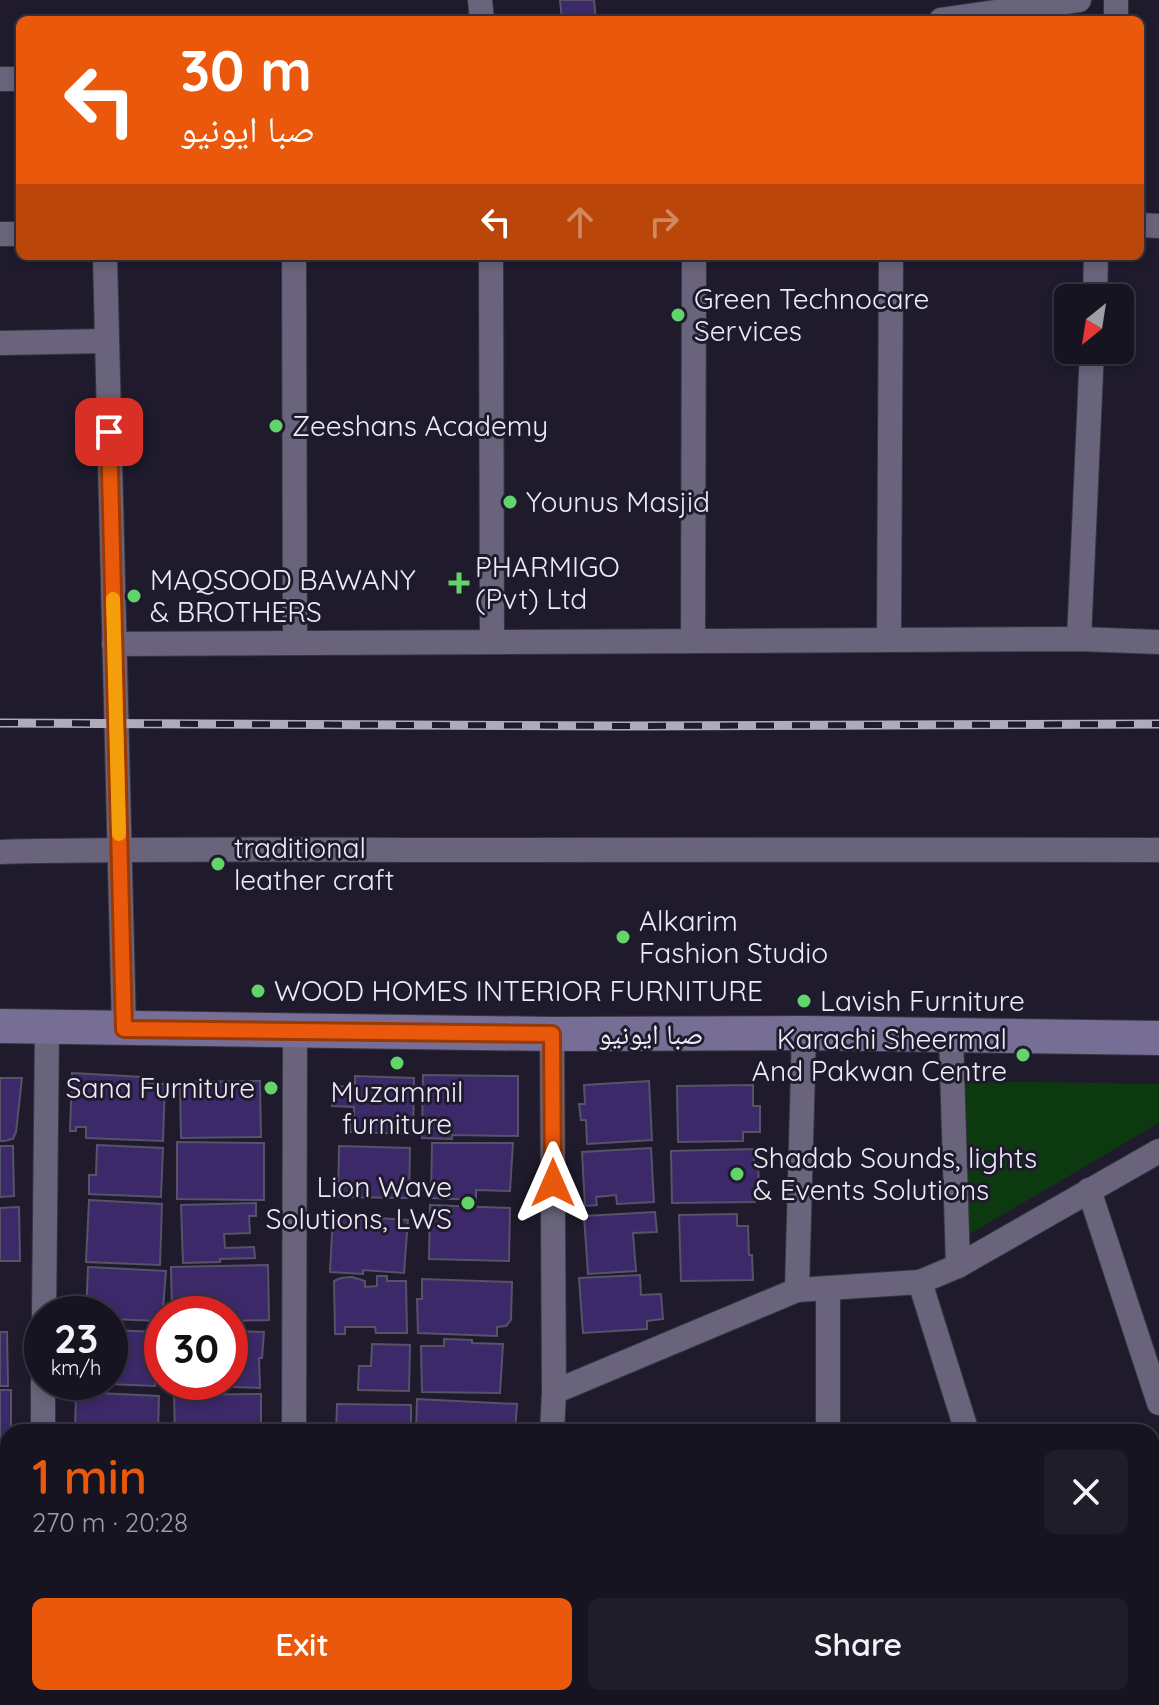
<!DOCTYPE html>
<meta charset="utf-8">
<style>
body{margin:0;font-family:Quicksand,"Noto Naskh Arabic",sans-serif;background:#201d2a;color:#f1f3f6;height:100vh;display:flex;flex-direction:column;font-size:30px;white-space:nowrap}
*{box-sizing:border-box;margin:0}
p{font-size:26px;color:#9e9ea5}
.icon{flex:none;width:44px;height:44px;fill:none;stroke:currentColor;stroke-width:2;stroke-linecap:round;stroke-linejoin:round}
.map{position:relative;flex:1;overflow:hidden}
.side{position:absolute;left:0px;top:1424px;width:1160px;height:282px;display:flex;flex-direction:column;background:#171422;border-radius:24px 24px 0 0;box-shadow:0 4px 12px #0003,0 0 0 2px #363340}
.side>*{flex:none}
.hud{position:absolute;left:16px;top:16px;width:1128px;height:244px;border-radius:12px;box-shadow:0 4px 12px #0003,0 0 0 2px #363340;background:#ea580c;color:#fff;overflow:hidden}
.needle{width:52px;rotate:210deg}
.controls{position:absolute;left:1054px;top:284px;display:grid;gap:16px}
.controls a{display:grid;place-items:center;width:80px;height:80px;border-radius:12px;background:#171422;box-shadow:0 4px 12px #0003,0 0 0 2px #363340;font-size:40px}
.speed{position:absolute;left:24px;top:1296px;display:flex;gap:16px;font-size:40px;font-weight:700;text-align:center}
.speed>*{display:grid;place-content:center;width:104px;height:104px;border-radius:50%;background:#171422;box-shadow:0 4px 12px #0003,0 0 0 2px #363340;line-height:1}
.speed small{font-size:20px;font-weight:400}
.speed .limit{border:12px solid #d22;background:#fff;color:#111}
.pin{position:absolute;display:grid;place-items:center;width:68px;height:68px;color:#fff;margin:-34px;border-radius:16px;box-shadow:0 4px 12px #0006}
.me{position:absolute;width:88px;margin:-44px;rotate:0deg;stroke-linejoin:round;filter:drop-shadow(0 0 6px #0008)}
.turn{display:flex;align-items:center;gap:28px;height:168px;padding:0 32px;font-size:36px}
.turn .icon{width:104px;height:104px;stroke-width:2.5}
.turn b{display:block;font-size:56px;line-height:68px}
.lanes{display:flex;align-items:center;height:76px;padding:0 32px;background:#0003;justify-content:center;gap:40px;direction:ltr}
.lanes .off{opacity:.35}
.round{display:grid;place-items:center;flex:none;width:84px;height:84px;border-radius:12px;background:#201d2a}
.overview{display:flex;align-items:center;justify-content:space-between;height:136px;padding:0 32px}
h1{font-size:48px;font-weight:600;line-height:60px;color:#ea580c}
.button{display:flex;gap:16px;margin-top:auto;padding:16px 32px}
.button a{flex:1;height:92px;border-radius:12px;background:#ea580c;color:#fff;font-size:32px;font-weight:600;line-height:92px;text-align:center}
.button a+a{background:#201d2a;color:#f1f3f6}
.map>svg:first-child{display:block}
</style>
<div class="map">
<svg width="1159" height="1705" viewBox="0 0 1159 1705">
<rect width="100%" height="100%" fill="#1f1b2d"/>
<path fill="#0d3911" d="M959,1081L1159,1084V1123L965,1237Z"/>
<g fill="#3c2969" stroke="#565268" stroke-width="2">
<path d="M560,0H594L596,20H562Z"/>
<path d="M72,1073L143,1077V1083L165,1084L163,1141L86,1138V1127H76V1131H70Z"/>
<path d="M423,1075L518,1076V1136L452,1135V1139L422,1138Z"/>
<path d="M355,1076L414,1078L413,1134L350,1132V1122H354V1107L332,1106L333,1086L355,1087Z"/>
<path d="M0,1078H22L16,1132L13,1139L4,1141H0Z"/>
<path d="M260,1081L261,1137L181,1138L180,1082Z"/>
<path d="M649,1081L652,1140L587,1144L586,1120H581L579,1104H585L584,1085Z"/>
<path d="M753,1085V1106H760V1132H743V1141L678,1142L677,1086Z"/>
<path d="M177,1142L264,1143V1200L177,1199Z"/>
<path d="M432,1143H513L510,1191L476,1190V1200L431,1198Z"/>
<path d="M97,1145L163,1148L161,1197L89,1194V1175H96Z"/>
<path d="M0,1146H13L14,1196L0,1197Z"/>
<path d="M339,1146L410,1148L409,1198L338,1197Z"/>
<path d="M651,1148L654,1202L617,1204L616,1195L596,1197L597,1205L585,1206L582,1152Z"/>
<path d="M754,1149V1163H758L759,1188L754,1189L755,1202L672,1203L671,1151Z"/>
<path d="M89,1200L162,1204L160,1265L86,1262Z"/>
<path d="M256,1203V1216H249L250,1233L224,1234L225,1248L254,1247L255,1258L220,1259V1262L183,1263L181,1205Z"/>
<path d="M430,1205L510,1208L509,1261L429,1259Z"/>
<path d="M19,1207L20,1261H0V1208Z"/>
<path d="M655,1212L657,1232L633,1233L636,1271L588,1274L584,1216Z"/>
<path d="M737,1214V1226H748L749,1255H752L753,1280L681,1281L679,1215Z"/>
<path d="M333,1215L408,1220L404,1273L363,1270V1274L330,1272Z"/>
<path d="M268,1265L269,1320L230,1321V1314H172L171,1267Z"/>
<path d="M88,1267L166,1271L162,1321L110,1319V1314H86Z"/>
<path d="M640,1275L641,1295L661,1294L663,1319L647,1321V1329L583,1333L579,1278Z"/>
<path d="M377,1276H387V1281H406L407,1333H376L375,1327H345V1334H335L334,1281L341,1278L352,1277L365,1281V1287L377,1286Z"/>
<path d="M422,1279L512,1282L511,1320L506,1326L497,1327V1336L418,1333L417,1299H422Z"/>
<path d="M110,1330L157,1332L155,1386L83,1383L110,1382Z"/>
<path d="M230,1331L264,1332L262,1358H259L260,1388L175,1385V1382H230Z"/>
<path d="M0,1332H7L8,1386H0Z"/>
<path d="M444,1339L472,1340V1343L503,1344L500,1393L422,1392L421,1346H444Z"/>
<path d="M372,1344L410,1345L409,1391L358,1390L359,1366H371Z"/>
<path d="M0,1390H11V1432H8V1448H0Z"/>
<path d="M76,1392L159,1396L158,1432H75Z"/>
<path d="M261,1394V1432H175L174,1395Z"/>
<path d="M417,1399L517,1404L515,1432H416Z"/>
<path d="M337,1404L411,1405V1432H336Z"/>
<rect x="0" y="1453" width="8" height="60"/>
<rect x="0" y="1520" width="8" height="61"/>
<rect x="0" y="1611" width="8" height="21"/>
<path d="M0,1635H8V1698H12V1705H0Z"/>
<path d="M67,1698L150,1702V1705H67Z"/>
</g>
<g fill="none" stroke-linecap="round" stroke-linejoin="round">
<g stroke="#373442" stroke-width="26">
<g id="street">
<path d="M480,0L482,20"/>
<path d="M1116,0V20"/>
<path d="M941,20L1079,0"/>
<path d="M0,79H20"/>
<path d="M1140,225L1159,226"/>
<path d="M0,234H20"/>
<path d="M105,256L124,1029"/>
<path d="M294,256L295,643"/>
<path d="M491,256L492,642"/>
<path d="M1095,298L1096,256"/>
<path d="M0,343L107,341"/>
<path d="M1079,639L1092,350"/>
<path d="M889,640L891,256"/>
<path d="M693,641L694,256"/>
<path d="M114,644L1079,639L1159,642"/>
<path d="M0,852C157,848 314,850 471,850C700,850 930,849 1159,850"/>
<path d="M552,1034L554,1392L552,1432"/>
<path d="M951,1035L958,1266"/>
<path d="M1089,1190L1159,1403"/>
<path d="M920,1282L967,1432"/>
<path d="M828,1288V1432"/>
<path d="M797,1290L804,1033"/>
<path d="M44,1314L47,1028"/>
<path d="M554,1392L797,1290L920,1282L958,1266L1159,1151"/>
<path d="M43,1432V1382"/>
<path d="M294,1432L295,1030"/>
<path d="M557,1698V1705"/>
<path d="M1049,1698L1051,1705"/>
<path d="M36,1705L37,1698"/>
<path d="M287,1705V1698"/>
<path d="M820,1705L822,1698"/>
</g>
</g>
<g stroke="#373442" stroke-width="36">
<path id="secondary" d="M0,1026L552,1034L804,1033L1159,1038"/>
</g>
<use href="#street" stroke="#69647b" stroke-width="24"/>
<use href="#secondary" stroke="#776e95" stroke-width="34"/>
<g stroke="#aeacba" stroke-width="9">
<path id="rail" d="M0,723L625,726L1159,724"/>
</g>
<use href="#rail" stroke="#1f1b2d" stroke-width="6" stroke-dasharray="18" stroke-linecap="butt"/>
</g>
<g fill="none" stroke-linecap="round" stroke-linejoin="round">
<g stroke="#983908" stroke-width="20">
<path id="route" d="M109,432L124,1029L552,1034L553,1183"/>
</g>
<use href="#route" stroke="#ea580c" stroke-width="14"/>
<path stroke="#f59e0b" stroke-width="14" d="M113,599L119,834"/>
</g>
<g fill="#62d469" stroke="#1f1b2d" stroke-width="3">
<circle cx="678" cy="315" r="8"/>
<circle cx="276" cy="426" r="8"/>
<circle cx="510" cy="502" r="8"/>
<path d="M455 571h8v8h8v8h-8v8h-8v-8h-8v-8h8z"/>
<circle cx="134" cy="596" r="8"/>
<circle cx="218" cy="864" r="8"/>
<circle cx="623" cy="937" r="8"/>
<circle cx="258" cy="991" r="8"/>
<circle cx="804" cy="1001" r="8"/>
<circle cx="1023" cy="1055" r="8"/>
<circle cx="397" cy="1063" r="8"/>
<circle cx="271" cy="1088" r="8"/>
<circle cx="737" cy="1174" r="8"/>
<circle cx="468" cy="1203" r="8"/>
</g>
<g text-anchor="middle" stroke-width="6" stroke-linejoin="round" paint-order="stroke">
<g font-size="28" fill="#edebf8" stroke="#1f1b2d" text-anchor="start">
<text x="694" y="309">Green Technocare<tspan x="694" dy="32">Services</tspan></text>
<text x="292" y="436">Zeeshans Academy</text>
<text x="526" y="512">Younus Masjid</text>
<text x="475" y="577">PHARMIGO<tspan x="475" dy="32">(Pvt) Ltd</tspan></text>
<text x="150" y="590">MAQSOOD BAWANY<tspan x="150" dy="32">&amp; BROTHERS</tspan></text>
<text x="234" y="858">traditional<tspan x="234" dy="32">leather craft</tspan></text>
<text x="639" y="931">Alkarim<tspan x="639" dy="32">Fashion Studio</tspan></text>
<text x="274" y="1001">WOOD HOMES INTERIOR FURNITURE</text>
<text x="820" y="1011">Lavish Furniture</text>
<text x="1007" y="1049" text-anchor="end">Karachi Sheermal<tspan x="1007" dy="32">And Pakwan Centre</tspan></text>
<text x="255" y="1098" text-anchor="end">Sana Furniture</text>
<text x="397" y="1102" text-anchor="middle">Muzammil<tspan x="397" dy="32">furniture</tspan></text>
<text x="753" y="1168">Shadab Sounds, lights<tspan x="753" dy="32">&amp; Events Solutions</tspan></text>
<text x="452" y="1197" text-anchor="end">Lion Wave<tspan x="452" dy="32">Solutions, LWS</tspan></text>
</g>
<g font-size="28" fill="#edebf8" stroke="#1f1b2d">
<text x="651" y="1044">صبا ایونیو</text>
</g>
</g>
</svg>
<div class="controls">
<a><svg class="needle" viewBox="-14 -14 28 28"><path d="M0-13l5 13h-10z" fill="#e53935"/><path d="M0 13l5-13h-10z" fill="#9e9ea5"/></svg></a>
</div>
<div class="speed"><div>23<small>km/h</small></div><div class="limit">30</div></div>
<div class="pin" style="left:109px;top:432px;background:#d93025"><svg class="icon" aria-label="arrive" viewBox="0 0 24 24"><path d="M6 21V4h12l-3 4 3 4H6"/></svg></div>
<svg class="me" style="left:553px;top:1183px" viewBox="-20 -20 40 40"><path d="M0-17L14 15 0 8-14 15z" fill="#ea580c" stroke="#fff" stroke-width="4"/></svg>
<div class="hud">
<div class="turn"><svg class="icon" aria-label="left" viewBox="0 0 24 24"><path d="M17 20v-9H6M10 6l-5 5 5 5"/></svg><div><b>30 m</b>صبا ایونیو</div></div>
<div class="lanes"><svg class="icon" aria-label="left" viewBox="0 0 24 24"><path d="M17 20v-9H6M10 6l-5 5 5 5"/></svg><svg class="icon off" aria-label="ahead" viewBox="0 0 24 24"><path d="M12 20V5M6 11l6-6 6 6"/></svg><svg class="icon off" aria-label="right" viewBox="0 0 24 24"><path d="M7 20v-9h11M14 6l5 5-5 5"/></svg></div>
</div>
<section class="side">
<div class="overview"><div><h1>1 min</h1><p>270 m · 20:28</p></div><a class="round"><svg class="icon" aria-label="close" viewBox="0 0 24 24"><path d="M6 6l12 12M18 6L6 18"/></svg></a></div>
<div class="button"><a>Exit</a><a>Share</a></div>
</section>
</div>
